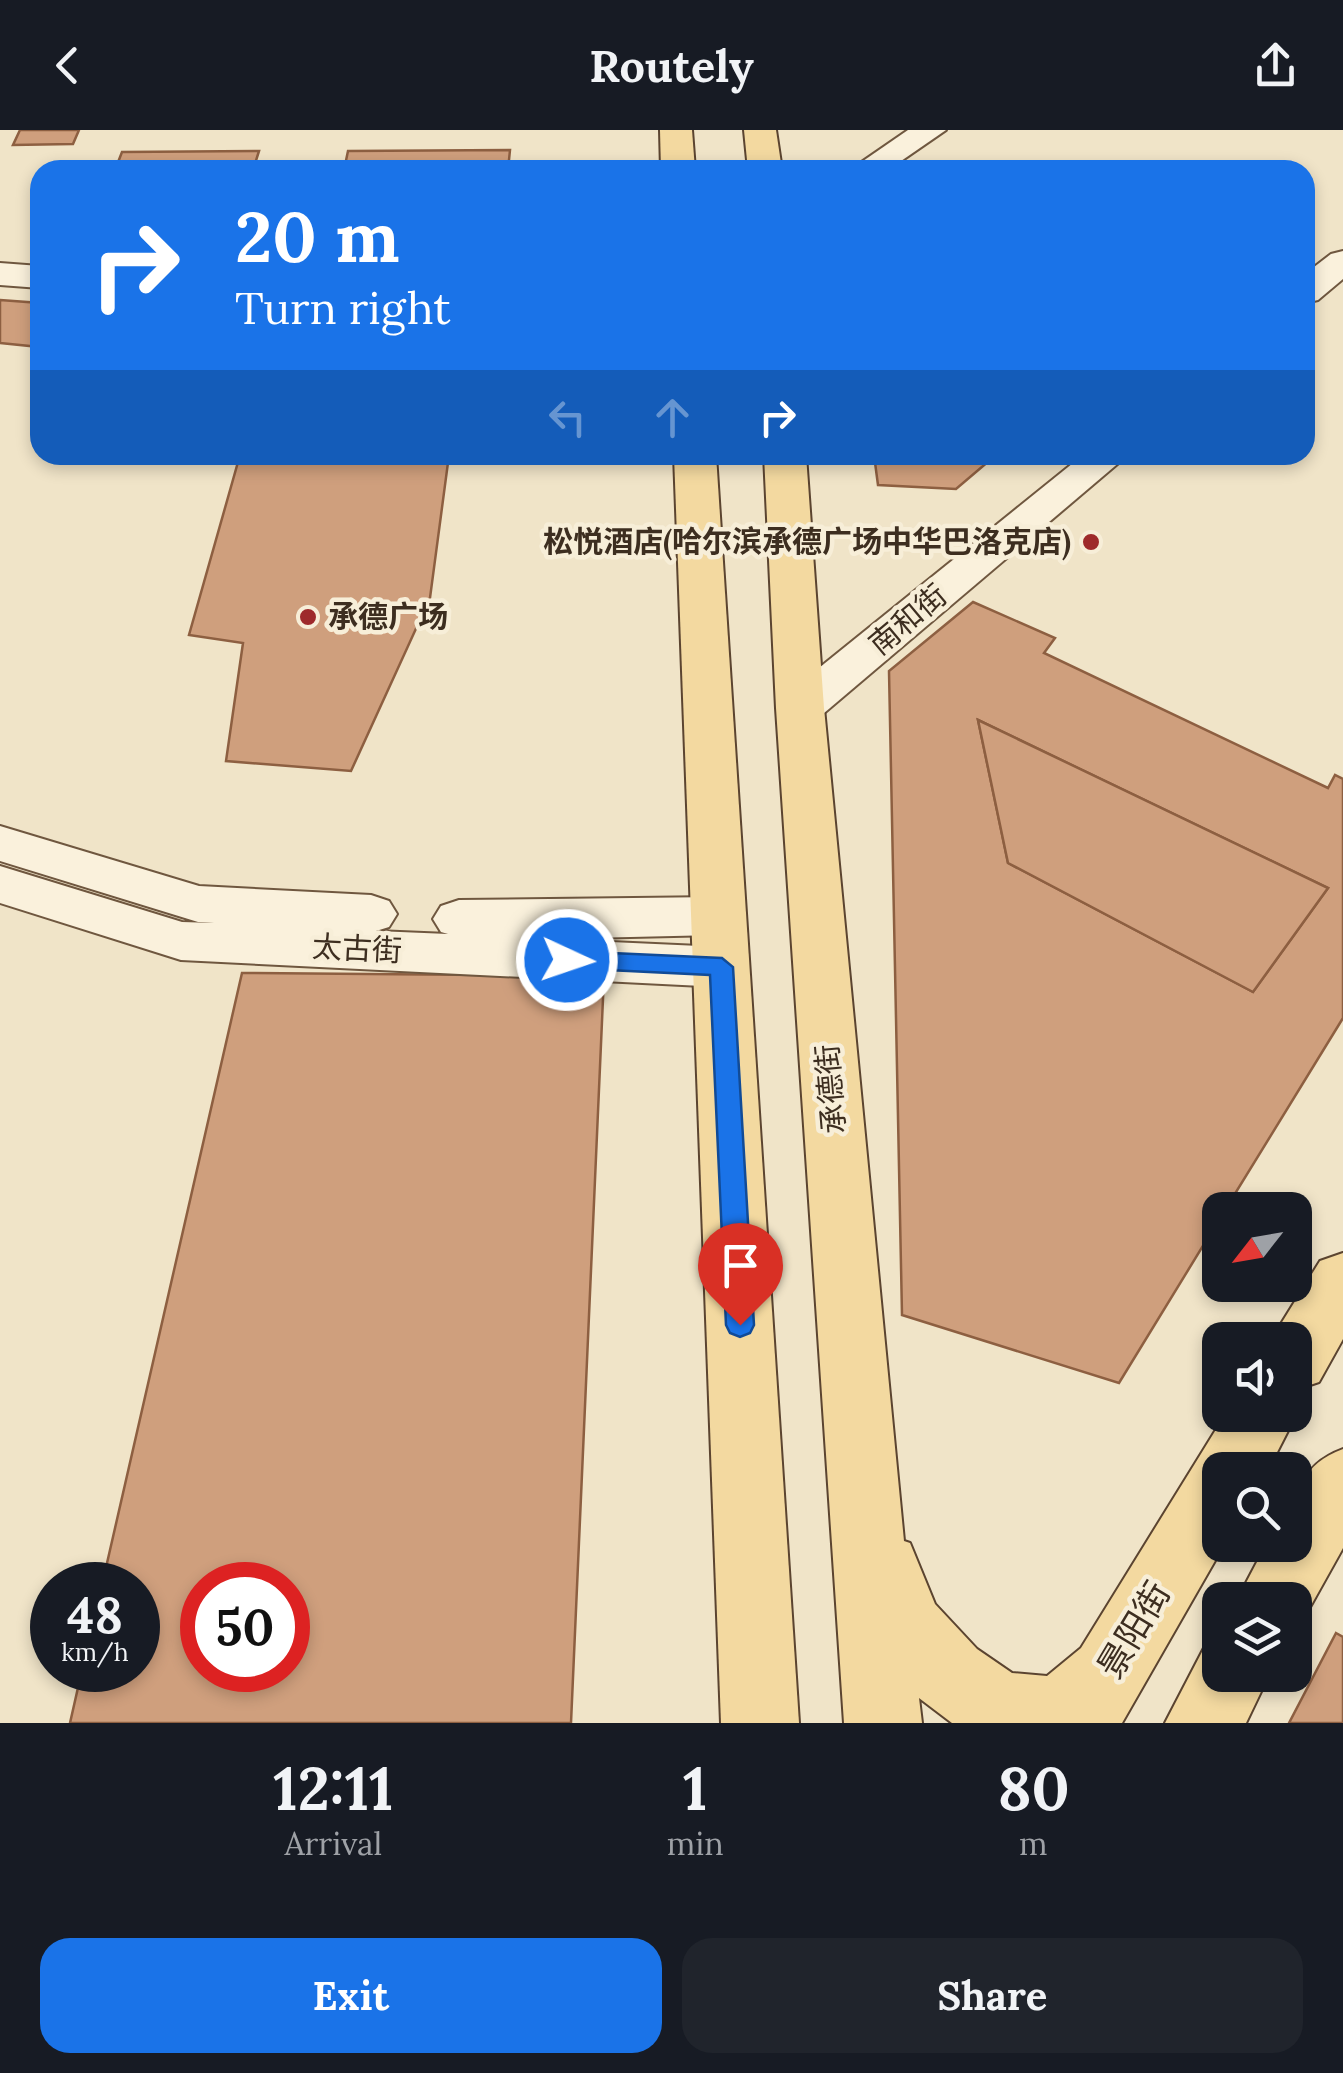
<!DOCTYPE html>
<meta charset="utf-8">
<style>
body{margin:0;font-family:Lora,"Noto Sans SC",serif;background:#20242c;color:#f1f3f6;height:100vh;display:flex;flex-direction:column;font-size:38px;white-space:nowrap}
*{box-sizing:border-box;margin:0}
p{font-size:32px;color:#9ea1a6}
.icon{flex:none;width:55px;height:55px;fill:none;stroke:currentColor;stroke-width:2;stroke-linecap:round;stroke-linejoin:round}
.map{position:relative;height:1593px;overflow:hidden}
.sheet{display:flex;flex-direction:column;background:#171b24;flex:1}
.sheet>*{flex:none}
.hud{position:absolute;left:30px;top:30px;width:1285px;height:305px;border-radius:30px;box-shadow:0 5px 15px #0003;background:#1a73e8;color:#fff;overflow:hidden}
.needle{width:65px;rotate:239deg}
.fabs{position:absolute;left:1202px;top:1062px;display:grid;gap:20px}
.fabs a{display:grid;place-items:center;width:110px;height:110px;border-radius:20px;background:#171b24;box-shadow:0 5px 15px #0003;font-size:50px}
.speed{position:absolute;left:30px;top:1432px;display:flex;gap:20px;font-size:50px;font-weight:700;text-align:center}
.speed>*{display:grid;place-content:center;width:130px;height:130px;border-radius:50%;background:#171b24;box-shadow:0 5px 15px #0003;line-height:1}
.speed small{font-size:25px;font-weight:400}
.speed .limit{border:15px solid #d22;background:#fff;color:#111}
.pin{position:absolute;display:grid;place-items:center;width:85px;height:85px;color:#fff;margin:-102px -42px;border-radius:50% 50% 50% 0;rotate:-45deg;box-shadow:0 0 10px #0007}
.pin .icon{rotate:45deg}
.me{position:absolute;width:110px;margin:-55px;rotate:93deg;stroke-linejoin:round;filter:drop-shadow(0 0 8px #0008)}
.turn{display:flex;align-items:center;gap:35px;height:210px;padding:0 40px;font-size:45px}
.turn .icon{width:130px;height:130px;stroke-width:2.5}
.turn b{display:block;font-size:70px;line-height:85px}
.lanes{display:flex;align-items:center;height:95px;padding:0 40px;background:#0003;justify-content:center;gap:50px;direction:ltr}
.lanes .off{opacity:.35}
.eta{display:flex;justify-content:space-evenly;align-items:center;height:170px;text-align:center}
.eta b{font-size:60px;font-weight:700;line-height:70px}
.cta{display:flex;gap:20px;margin-top:auto;padding:20px 40px}
.cta a{flex:1;height:115px;border-radius:30px;background:#1a73e8;color:#fff;font-size:40px;font-weight:700;line-height:115px;text-align:center}
.cta a+a{background:#20242c;color:#f1f3f6}
header{display:flex;justify-content:space-between;align-items:center;height:130px;padding:0 40px;background:#171b24;font-size:45px;font-weight:700}
.map>svg:first-child{display:block}
</style>
<header><svg class="icon" aria-label="back" viewBox="0 0 24 24"><path d="M15 5l-7 7 7 7"/></svg>Routely<svg class="icon" aria-label="share" viewBox="0 0 24 24"><path d="M12 15V3M7 8l5-5 5 5M5 13v7h14v-7"/></svg></header>
<div class="map">
<svg width="1343" height="1593" viewBox="0 0 1343 1593">
<rect width="100%" height="100%" fill="#f0e4c8"/>
<g fill="#cf9f7d" stroke="#8d5f41" stroke-width="2.5" fill-rule="evenodd">
<path d="M20,0H79L73,14L13,15Z"/>
<path d="M510,20L508,40H344L348,21Z"/>
<path d="M259,21L253,40H115L122,22Z"/>
<path d="M0,170L40,173V217L0,213Z"/>
<path d="M240,325H449L430,468L351,641L226,631L243,513L189,505Z"/>
<path d="M874,325H996L956,359L878,355Z"/>
<path d="M973,472L1055,508L1044,523L1328,658L1335,645L1343,649V888L1225,1080H1220V1088L1119,1253L902,1185L889,541ZM978,590L1328,758L1253,862L1008,733Z"/>
<path d="M978,590L1328,758L1253,862L1008,733Z"/>
<path d="M242,843L604,846L571,1593H70L82,1540H138V1455H102ZM202,1455H288V1540H202Z"/>
<path d="M1336,1503L1343,1507V1593H1289Z"/>
</g>
<g fill="none" stroke-linecap="round" stroke-linejoin="round">
<g stroke="#6f573f" stroke-width="4">
<g id="secondary">
<path d="M908,0H946L888,40H850Z"/>
<path d="M1343,121V149L1318,170L1305,173V144L1331,124Z"/>
<path d="M0,133L40,136V158L0,155Z"/>
<path d="M1083,325H1128L817,589L800,593L783,589L777,578L783,567Z"/>
<path d="M0,696L199,756L371,765L389,771L397,784L389,797L376,801L448,804L441,802L433,789L441,776L459,770L717,767L735,773L743,786L735,799L717,805L544,809L722,817L741,823L749,837L741,851L722,857L181,830L0,773V736L182,792L214,793L198,792L0,731Z"/>
</g>
</g>
<g stroke="#5b4430" stroke-width="4">
<g id="primary">
<path d="M660,0H692L695,40H661Z"/>
<path d="M744,0H776L782,40H748Z"/>
<path d="M674,325H716L799,1593H721Z"/>
<path d="M764,325H806L824,578L904,1411L910,1413L935,1474L977,1519L1012,1543L1047,1546L1081,1518L1225,1285H1296L1268,1340H1220V1415H1224L1122,1593H952L919,1568L922,1593H844L776,578Z"/>
<path d="M1343,1123V1209L1319,1252L1295,1260V1210H1271L1320,1131Z"/>
<path d="M1343,1319V1418L1300,1495L1295,1497V1470H1237L1266,1415H1295C1295,1369 1295,1337 1343,1319Z"/>
<path d="M1220,1512V1545H1269L1246,1593H1165L1204,1518Z"/>
</g>
</g>
<use href="#secondary" fill="#faf1dc" fill-rule="evenodd"/>
<use href="#primary" fill="#f3d9a0" fill-rule="evenodd"/>
</g>
<path fill="#1a73e8" stroke="#114b97" stroke-width="2.5" d="M567,821L722,828L733,837L754,1195L750,1203L740,1207L730,1203L726,1195L710,845L567,838L555,830Z"/>
<g fill="#9e2a2b" stroke="#f7eed8" stroke-width="4">
<circle cx="1091" cy="412" r="10"/>
<circle cx="308" cy="487" r="10"/>
</g>
<g text-anchor="middle" stroke-width="9" stroke-linejoin="round" paint-order="stroke">
<g font-size="30" font-weight="bold" fill="#3d2e20" stroke="#f7eed8" text-anchor="end">
<text x="1071" y="422">松悦酒店(哈尔滨承德广场中华巴洛克店)</text>
<text x="328" y="497" text-anchor="start">承德广场</text>
</g>
<g font-size="30" fill="#3d2e20" stroke="#f7eed8">
<text transform="translate(908 490) rotate(-40)" y="10">南和街</text>
<text transform="translate(357 819) rotate(3)" y="10">太古街</text>
<text transform="translate(831 959) rotate(-95)" y="10">承德街</text>
</g>
<g font-size="35" fill="#3d2e20" stroke="#f7eed8">
<text transform="translate(1134 1500) rotate(-59)" y="12">景阳街</text>
</g>
</g>
</svg>
<div class="fabs">
<a><svg class="needle" viewBox="-14 -14 28 28"><path d="M0-13l5 13h-10z" fill="#e53935"/><path d="M0 13l5-13h-10z" fill="#9ea1a6"/></svg></a>
<a><svg class="icon" aria-label="sound" viewBox="0 0 24 24"><path d="M4 9h4l5-4v14l-5-4H4zM17 9q2 3 0 6"/></svg></a>
<a><svg class="icon" aria-label="search" viewBox="0 0 24 24"><circle cx="10" cy="10" r="6"/><path d="M15 15l6 6"/></svg></a>
<a><svg class="icon" aria-label="layers" viewBox="0 0 24 24"><path d="M12 4l9 5-9 5-9-5zM3 14l9 5 9-5"/></svg></a>
</div>
<div class="speed"><div>48<small>km/h</small></div><div class="limit">50</div></div>
<div class="pin" style="left:740px;top:1195px;background:#d93025"><svg class="icon" aria-label="arrive" viewBox="0 0 24 24"><path d="M6 21V4h12l-3 4 3 4H6"/></svg></div>
<svg class="me" style="left:567px;top:830px" viewBox="-20 -20 40 40"><circle r="17" fill="#1a73e8" stroke="#fff" stroke-width="3"/><path d="M0-11L8 9 0 5-8 9z" fill="#fff"/></svg>
<div class="hud">
<div class="turn"><svg class="icon" aria-label="right" viewBox="0 0 24 24"><path d="M7 20v-9h11M14 6l5 5-5 5"/></svg><div><b>20 m</b>Turn right</div></div>
<div class="lanes"><svg class="icon off" aria-label="left" viewBox="0 0 24 24"><path d="M17 20v-9H6M10 6l-5 5 5 5"/></svg><svg class="icon off" aria-label="ahead" viewBox="0 0 24 24"><path d="M12 20V5M6 11l6-6 6 6"/></svg><svg class="icon" aria-label="right" viewBox="0 0 24 24"><path d="M7 20v-9h11M14 6l5 5-5 5"/></svg></div>
</div>
</div>
<section class="sheet">
<div class="eta">
<div><b>12:11</b><p>Arrival</p></div>
<div><b>1</b><p>min</p></div>
<div><b>80</b><p>m</p></div>
</div>
<div class="cta"><a>Exit</a><a>Share</a></div>
</section>
